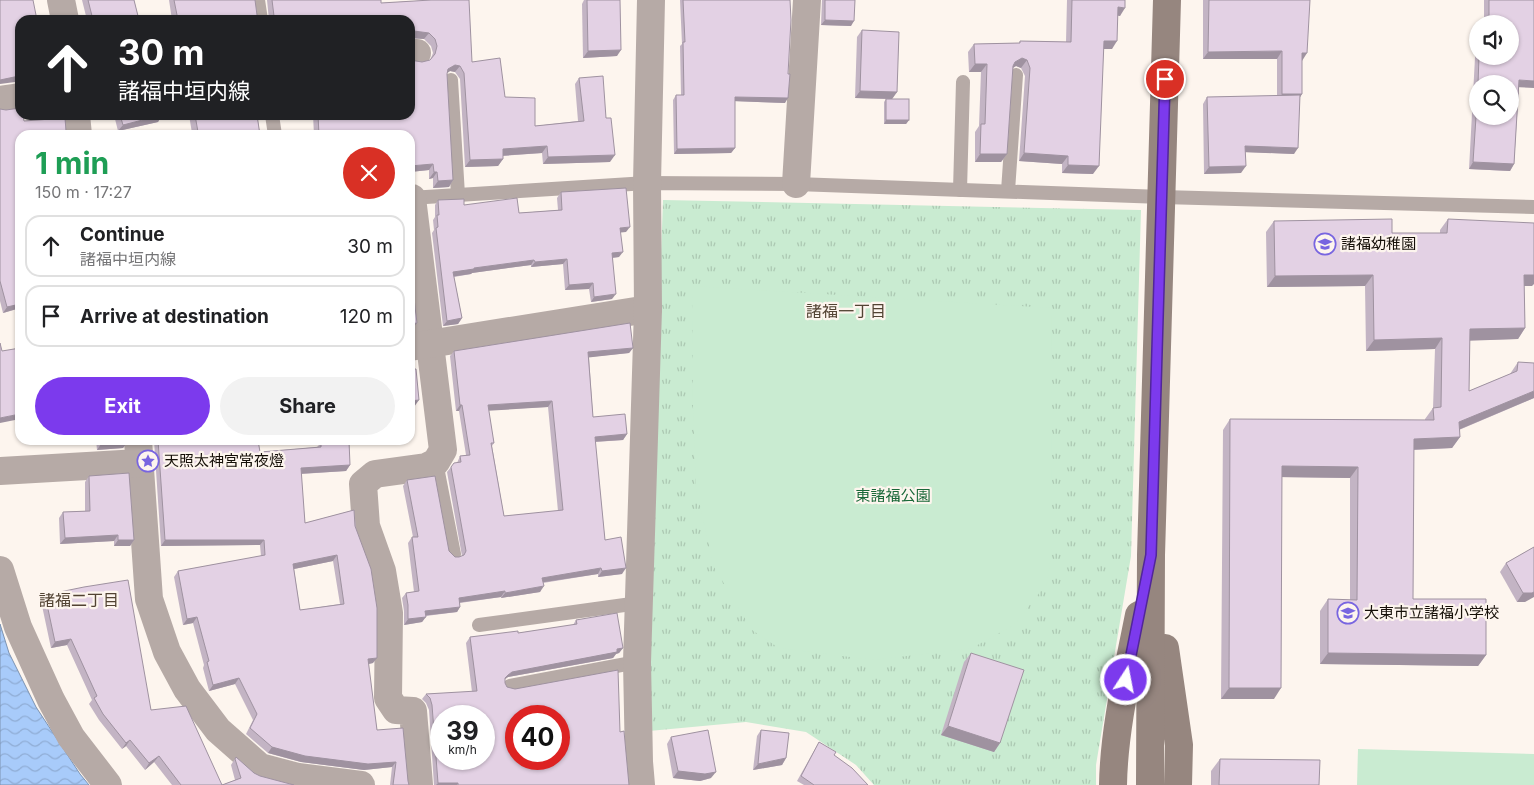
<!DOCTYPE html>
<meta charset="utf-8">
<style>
body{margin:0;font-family:Inter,"Noto Sans JP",sans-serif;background:#f2f2f2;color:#202124;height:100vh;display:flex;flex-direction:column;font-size:19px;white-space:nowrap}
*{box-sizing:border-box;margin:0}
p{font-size:16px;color:#757577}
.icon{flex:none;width:28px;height:28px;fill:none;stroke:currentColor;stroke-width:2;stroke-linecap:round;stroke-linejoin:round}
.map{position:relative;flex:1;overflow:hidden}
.side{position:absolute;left:15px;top:130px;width:400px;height:315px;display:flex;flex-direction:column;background:#fff;border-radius:15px;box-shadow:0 1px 4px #0004}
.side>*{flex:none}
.banner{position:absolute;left:15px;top:15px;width:400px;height:105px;border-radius:15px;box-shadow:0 1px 4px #0004;background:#202124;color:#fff;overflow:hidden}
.buttons{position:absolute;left:1469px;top:15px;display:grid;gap:10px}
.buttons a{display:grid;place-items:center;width:50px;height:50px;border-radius:50%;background:#fff;box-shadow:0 1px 4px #0004;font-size:25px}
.speed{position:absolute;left:430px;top:705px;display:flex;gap:10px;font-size:25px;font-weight:700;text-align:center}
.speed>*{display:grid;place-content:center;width:65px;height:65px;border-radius:50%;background:#fff;box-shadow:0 1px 4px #0004;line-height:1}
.speed small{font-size:12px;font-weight:400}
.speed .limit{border:8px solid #d22;background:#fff;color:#111}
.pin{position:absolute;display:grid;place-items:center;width:42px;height:42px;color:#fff;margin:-21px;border:2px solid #fff;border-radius:50%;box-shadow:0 1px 5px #0007}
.me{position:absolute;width:55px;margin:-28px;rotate:11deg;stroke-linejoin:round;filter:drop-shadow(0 0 4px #0008)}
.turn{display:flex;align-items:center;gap:18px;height:105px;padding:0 20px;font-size:22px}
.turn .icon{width:65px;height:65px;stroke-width:2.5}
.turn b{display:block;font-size:35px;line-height:42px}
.round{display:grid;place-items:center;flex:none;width:52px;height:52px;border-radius:26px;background:#f2f2f2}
.headline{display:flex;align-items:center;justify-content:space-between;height:85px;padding:0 20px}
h1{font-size:30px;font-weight:700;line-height:38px;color:#1e9e55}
.primary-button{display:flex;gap:10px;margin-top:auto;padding:10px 20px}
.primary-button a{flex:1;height:58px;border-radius:30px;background:#7c3aed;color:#fff;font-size:20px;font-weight:700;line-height:58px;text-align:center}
.primary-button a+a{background:#f2f2f2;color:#202124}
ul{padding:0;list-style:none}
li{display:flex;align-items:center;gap:15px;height:62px;margin:0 10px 8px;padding:0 10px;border:2px solid #e0e0e0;border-radius:15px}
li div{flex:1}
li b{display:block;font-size:19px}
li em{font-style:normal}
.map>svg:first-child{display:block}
</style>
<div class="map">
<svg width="1534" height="785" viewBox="0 0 1534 785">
<defs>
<pattern id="park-tufts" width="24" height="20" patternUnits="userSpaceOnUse" patternTransform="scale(1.25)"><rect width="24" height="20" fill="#c9ebd1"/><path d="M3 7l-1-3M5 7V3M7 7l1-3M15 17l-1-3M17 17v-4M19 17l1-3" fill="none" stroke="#acc8b2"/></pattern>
<pattern id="water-waves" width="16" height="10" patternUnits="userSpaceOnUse" patternTransform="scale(1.25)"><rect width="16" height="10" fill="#a8cbfa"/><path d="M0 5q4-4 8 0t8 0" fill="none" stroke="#90add5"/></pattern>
</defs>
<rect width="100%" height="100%" fill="#fdf5ee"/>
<path fill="url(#park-tufts)" d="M663,200L1141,210L1131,556L1096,765V785H874L856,765L806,732L746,722L649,731L647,649Z"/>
<g fill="#c9ebd1">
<path d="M692,286L1051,308L1052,548L1047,583L1014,625L972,648L874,660L779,648L752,630L714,567L696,488L693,408Z"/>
<path d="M1358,749L1534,754V785H1357Z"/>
</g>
<path fill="url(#water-waves)" stroke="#7c93b1" d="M0,624L9,653L36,707L80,774L89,785H0Z"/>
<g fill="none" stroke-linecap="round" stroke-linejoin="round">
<g stroke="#b6aaa6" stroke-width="14">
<path d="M258,0L261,20"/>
<path d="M451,80L458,195"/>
<path d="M272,115L275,135"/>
<path d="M960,190L963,82"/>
<path d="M1008,191L1016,75"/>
<path d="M410,198L647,183L796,184L1162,197L1534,207"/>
<path d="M436,462L454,554"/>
<path d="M479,625L639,603"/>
<path d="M510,686L637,662"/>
</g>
<g stroke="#b6aaa6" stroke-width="28">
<path d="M61,0L65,20"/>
<path d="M410,53H417"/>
<path d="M0,100L20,97"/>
<path d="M76,115L78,135"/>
<path d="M796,184L807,0"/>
<path d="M412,198L443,450L436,462L426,467L375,474L363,484L366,526L382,571L389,613L388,698L396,710L413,711L419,785"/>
<path d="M410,347L648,309"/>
<path d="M138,440L149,599L167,652L187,689L218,730L260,767L298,777L361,785"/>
<path d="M0,471L139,463"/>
<path d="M0,570L18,627L51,700L71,737L108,785"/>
<path d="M641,785L639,762L637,662L648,309L647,183L651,0"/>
</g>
<g stroke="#96867f" stroke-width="28">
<path d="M1165,648L1179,745L1178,785"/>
<path d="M1113,785C1114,728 1128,671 1139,615"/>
<path d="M1150,785L1151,555L1167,0"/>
</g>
</g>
<g fill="#c3b4c4" fill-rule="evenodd">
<path d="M82,0H134L139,20H87Z"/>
<path d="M169,0H255L257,15L261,20H172Z"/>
<path d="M267,0H381V3L431,0L472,62L505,97L535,126L578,121L575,84L579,78L606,118L610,162L543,164L542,153L503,156V159L498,166L465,167L460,79L455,72L450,71L447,73L453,180L449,187L433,188V178L429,179V170L410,172V135H314L313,115H410L422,62L430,60L431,58L433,53L431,46L424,39L410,38V20H269Z"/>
<path d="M584,0H620L617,56L583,58L582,4Z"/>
<path d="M680,0H790L785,103L735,101V148L731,153L674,154L673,100L676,95H681L680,46L682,44Z"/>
<path d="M822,0H855L851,26L821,25Z"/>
<path d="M1067,0H1125L1120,16L1118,15L1112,49H1103L1093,174L1062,173V164L1019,161L1025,76L1021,68L1016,66L1013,68L1007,154L1001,162H975V132L979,126L981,72H969L968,52L974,44L1019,43L1020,41L1066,42Z"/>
<path d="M1203,0H1310L1302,60V94L1300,97L1294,154L1245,152L1241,173L1204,174L1203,104L1207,97L1277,96V59H1203Z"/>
<path d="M1484,0H1534L1519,87L1514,164L1510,171L1469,169L1476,39L1478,37V56H1510V24H1484Z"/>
<path d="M862,30L897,92L892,99L855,98L857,37Z"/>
<path d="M886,99L909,120L906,124H884V102Z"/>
<path d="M0,109L20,135V308L3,313L0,301Z"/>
<path d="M114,115H162L158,122L118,131Z"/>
<path d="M189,115H257L260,135L192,133Z"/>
<path d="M561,192L626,232H620L619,257L613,258L612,299L591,302L589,289L565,290L563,264L531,267V265L472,273L471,274L454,277L462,318L458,324L443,326L432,233L434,230L433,220L435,217V205L438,200L464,205L519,213L558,210L557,198Z"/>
<path d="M1448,219L1532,286H1524L1525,328L1518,339L1470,340L1469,391L1510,374L1518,362L1534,398L1459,430L1460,437L1452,448L1414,450L1413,599L1486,655L1478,666L1320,664V611L1328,599L1350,600V478L1282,477L1274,699H1221L1223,430L1230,419L1425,420V419L1433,408L1435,349L1366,351L1365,286L1267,287L1266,232L1274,221L1392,233H1440V230Z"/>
<path d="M633,348L629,353L589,357L593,417L627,434L623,440L595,442L605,540L622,574L598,577V574L543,583L540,592L501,598V597L460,603V607L457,612L426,616L422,622L404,625V611L402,598L406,593L414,592L408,543L412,537H413L403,486L407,480L449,551L455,557H459L462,556L447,472L451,467L457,463L460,456L466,455L459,411H456L450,356L454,351ZM548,407L558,511L504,516L492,446L494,443L488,410Z"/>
<path d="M96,440H127L123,448L97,450Z"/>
<path d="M154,440H223V443L260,452L317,447L321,443L350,465L346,471L301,474L305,523L354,510L373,663L368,664L377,730L408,781L409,785H390L392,767L364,770L301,762L268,753L246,734L253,720L235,684L209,691L203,668L204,665L193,623L183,625L174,577L178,571L261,556L260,545L161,546ZM333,561L340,604L300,610L294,569Z"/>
<path d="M89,476L134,540L130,546H114V541L60,544L59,518L63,512L85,511V482Z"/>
<path d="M1534,547L1525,602H1517L1500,572L1506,563Z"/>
<path d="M45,595L151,710L222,785L235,780L231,765L236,757L254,773L260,776L294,785H172L154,762L145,770L126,746L122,749L99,720L89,704L92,700L67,645L51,648L41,601Z"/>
<path d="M576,620L623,648L619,653L616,654L613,658L508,677L505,679V683L507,687L620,732L629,785H434L429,710L426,703L422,699L426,694L472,692L466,643L470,637L518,633L573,625Z"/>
<path d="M971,653L1000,743L994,752L941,735L964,662Z"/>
<path d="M761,730L786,758L782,765L753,770L757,736Z"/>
<path d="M671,737L711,778L700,781L673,778L667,744Z"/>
<path d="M819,742L834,755L868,785H804L797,781Z"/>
<path d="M1220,759L1319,785H1211V771Z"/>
</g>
<g fill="#9f92a0">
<path d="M1118,7L1125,8L1120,16L1113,15Z"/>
<path d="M825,20L854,21L851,26L821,25Z"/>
<path d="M414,31L429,33L424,39L410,38V32Z"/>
<path d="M1104,41H1117L1112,49H1098Z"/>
<path d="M621,50L617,56L583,58L588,51Z"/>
<path d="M1282,51L1277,59H1203L1208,52Z"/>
<path d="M1302,53H1307L1302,61Z"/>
<path d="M1022,58L1027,60L1021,68L1016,66L1009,70L1015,62Z"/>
<path d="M975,64H987L981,72H969Z"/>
<path d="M455,65L460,66L455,72L450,71L443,76L448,69Z"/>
<path d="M20,72V77H19L15,82L0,84V80Z"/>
<path d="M1519,80L1534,81V88L1514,87Z"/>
<path d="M860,91L897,92L892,99L855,98Z"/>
<path d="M1282,94H1302L1297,102L1277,101Z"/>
<path d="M735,97L788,98L785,103L731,101Z"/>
<path d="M162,115L158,122L118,131L123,125Z"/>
<path d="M886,120H909L906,124H884Z"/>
<path d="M547,146L542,153L498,156L503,149Z"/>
<path d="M1245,146L1298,148L1294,154L1241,152Z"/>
<path d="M735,148L731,153L674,154L677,149Z"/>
<path d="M1024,153L1068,156L1062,164L1019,161Z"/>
<path d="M980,154H1007L1001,162H975Z"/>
<path d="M615,155L610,162L543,164L548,157Z"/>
<path d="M503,159L498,166L465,167L470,160Z"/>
<path d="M1473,162L1514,164L1510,171L1469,169Z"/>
<path d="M433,164L429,170L410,172V166Z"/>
<path d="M1068,165L1099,166L1093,174L1062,173Z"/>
<path d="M1246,166L1241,173L1204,174L1209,167Z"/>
<path d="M434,172H437L433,178L429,179Z"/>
<path d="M453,180L449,187L433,188L438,181Z"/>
<path d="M630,227L626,232L616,233L620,228Z"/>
<path d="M623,252L619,257L609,258L612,253Z"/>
<path d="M567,259L563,264L531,267L535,262Z"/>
<path d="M534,260L531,265L472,273L471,274L450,277L453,272L474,268Z"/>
<path d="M1373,275L1365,286L1267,287L1275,276Z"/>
<path d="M1524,275H1534V284L1532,286H1516Z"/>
<path d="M593,283L589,289L565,290L569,285Z"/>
<path d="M616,294L612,299L591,302L594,297Z"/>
<path d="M20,304V308L3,313L7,307Z"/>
<path d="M462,318L458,324L443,326L447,321Z"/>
<path d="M417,323L412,329L410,330V324Z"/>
<path d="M1525,328L1518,339L1462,341L1470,329Z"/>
<path d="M1442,338L1435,349L1366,351L1374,340Z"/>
<path d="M633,348L629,353L584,358L588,352Z"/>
<path d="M1534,391V398L1451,433L1459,422Z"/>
<path d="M419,400L414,407H410V401Z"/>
<path d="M552,401L548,407L484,411L488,405Z"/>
<path d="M460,405H462L459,411H456Z"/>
<path d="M20,414V419L0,423V418Z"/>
<path d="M627,434L623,440L591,442L595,437Z"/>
<path d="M1460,437L1452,448L1406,450L1414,439Z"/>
<path d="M127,443L123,448L97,450L101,444Z"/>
<path d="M350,465L346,471L297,474L301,468Z"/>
<path d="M1282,466L1358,467L1350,478L1275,477Z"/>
<path d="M118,535L114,541L60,544L65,538Z"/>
<path d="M118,540H134L130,546H114Z"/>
<path d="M165,540H264L260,545L161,546Z"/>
<path d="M337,555L333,561L289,570L293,564Z"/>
<path d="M601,568L598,574L538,583L542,578Z"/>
<path d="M626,568L622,574L598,577L602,571Z"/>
<path d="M544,586L540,592L501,598L505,593Z"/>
<path d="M505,591L501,597L456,603L459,598Z"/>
<path d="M1534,592V597L1525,602H1517L1523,593Z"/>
<path d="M460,607L457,612L421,616L425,611Z"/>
<path d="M197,617L193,623L183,625L187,619Z"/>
<path d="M426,617L422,622L404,625L408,619Z"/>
<path d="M71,639L67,645L51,648L55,642Z"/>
<path d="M623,648L619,653L616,654L613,658L508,677L504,680L508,675L512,672Z"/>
<path d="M1328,653L1486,655L1478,666L1320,664Z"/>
<path d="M377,658L373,663L364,665L368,659Z"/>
<path d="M239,678L235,684L209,691L213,685Z"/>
<path d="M1229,688H1281L1274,699H1221Z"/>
<path d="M948,726L1000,743L994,752L941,735Z"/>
<path d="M130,740L126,746L122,749L126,743Z"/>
<path d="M272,747L396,762L392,767L364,770L301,762L268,753Z"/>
<path d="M159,756L154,762L145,770L149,763Z"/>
<path d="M786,758L782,765L753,770L758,764Z"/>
<path d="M678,771L716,772L711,778L700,781L673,778Z"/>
<path d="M438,783H458L457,785H436Z"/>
</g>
<g fill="#e3d1e4" stroke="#9f92a0" fill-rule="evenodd">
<path d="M0,0H33L37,20H20V72L19,76L0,80Z"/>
<path d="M88,0H134L139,20H93Z"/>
<path d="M174,0H255L257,15L261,20H178Z"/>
<path d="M272,0H381V3L431,0H469L472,62L500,58L505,97L535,98V126L584,121L579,78L603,76L606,118H611L615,155L548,157L547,146L503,149V159L470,160L464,73L460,66L455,65L448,69L447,74L453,180L438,181L437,172H434L433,164L410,166V135H319L318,115H410V60L422,62L430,60L435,54L437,46L435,39L429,33L414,31L410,32V20H271L274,16Z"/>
<path d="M587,0H620L621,50L588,51Z"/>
<path d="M683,0H790L791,20L788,74H790L788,98L735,97V148L677,149L676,95H684L683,42H685Z"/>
<path d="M825,0H855L854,21L825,20Z"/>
<path d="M1072,0H1125V8L1118,7L1117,41H1104L1099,166L1068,165V156L1024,153L1030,68L1027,60L1022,58L1015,62L1013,66L1007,154H980L981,124H985L987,64H975L974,44L1020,43V41L1071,42Z"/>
<path d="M1209,0H1310L1307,53H1302V94H1282V51L1208,52Z"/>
<path d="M1489,0H1534V81L1519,80L1514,164L1473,162L1478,87V116H1510V84H1478L1479,56H1510V24H1489Z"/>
<path d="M862,30L899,32L897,92L860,91Z"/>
<path d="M1300,95L1298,148L1245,146L1246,166L1209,167L1207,97Z"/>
<rect x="886" y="99" width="23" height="21"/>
<path d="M20,108V115H23L24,121L65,118L66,131L68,135H20V304L7,307L0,281V109L6,110Z"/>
<path d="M120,115H162L123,125Z"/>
<path d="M195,115H257L260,135H185L198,132Z"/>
<path d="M626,188L630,227L620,228L623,252L612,253L616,294L594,297L593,283L569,285L567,259L535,262L534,260L474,268V269L453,272L462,318L447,321L436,228L438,227L437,215H439L438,200L464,199V205L517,198L519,213L562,210L561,192Z"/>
<path d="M1392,219V233H1447L1448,219L1534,223V275H1524L1525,328L1470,329L1469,391L1517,371L1518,362L1534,363V391L1459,422L1460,437L1414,439L1413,599H1486V655L1328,653V599L1357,600L1358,467L1282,466L1281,688H1229L1230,419L1434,420L1433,408L1441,407L1442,338L1374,340L1373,275L1275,276L1274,221Z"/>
<path d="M410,266L417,323L410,324Z"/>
<path d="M630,323L633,348L588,352L593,417L625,414L627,434L595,437L605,540L621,537L626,568L602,571L601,568L542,578L544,586L505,593V591L459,598L460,607L425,611L426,617L408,619V605L406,593L419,591L412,537H418L407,480L435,476L449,551L455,557H459L464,555L466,551L451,467L454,463L461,462L460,456L470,455L462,405H460L454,351ZM552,401L563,510L504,516L491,443H494L488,405Z"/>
<path d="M0,343L2,351L20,348V414L0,418Z"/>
<path d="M410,369H416L419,400L410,401Z"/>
<path d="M101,440H127V443L101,444Z"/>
<path d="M158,440H223V443L250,440H258L260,452L321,447V443L349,441L350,465L301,468L305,523L354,510L355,526L371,569L377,608V658L368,659L377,730L403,728L408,781L409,785H393L396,762L368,764L305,756L272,747L250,728L257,714L239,678L213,685L207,662L209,661L197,617L187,619L178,571L265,555L264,540H165ZM337,555L344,604L300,610L293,564Z"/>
<path d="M129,473L134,540H118V535L65,538L63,512L90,511L89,476Z"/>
<path d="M1534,547V592L1532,593H1523L1506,563Z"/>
<path d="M128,580L151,710L186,706L222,785L241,778L235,759L236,757L254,773L260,776L294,785H181L159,756L149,763L130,740L126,743L103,714L94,698L97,696L71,639L55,642L45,595L84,587Z"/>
<path d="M617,613L623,648L617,649V652L512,672L508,675L505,678V683L507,687L515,689L618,670L620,732L624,731L629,785H458V783H438L432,705L430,698L426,694L477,691L470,637L518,631V633L577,624L576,620ZM441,716H484V759H441ZM516,716H559V759H516Z"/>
<path d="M971,653L1024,670L1000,743L948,726Z"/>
<path d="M708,730L716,772L705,774L678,771L671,737Z"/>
<path d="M761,730L789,733L786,758L758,764Z"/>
<path d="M819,742L836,752L834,755L852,768L868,785H814L801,776Z"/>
<path d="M1220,759L1320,760L1319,785H1219Z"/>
</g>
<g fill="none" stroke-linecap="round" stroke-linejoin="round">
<g stroke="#51269a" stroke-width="12">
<path id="route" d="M1126,680L1151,555L1165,79"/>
</g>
<use href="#route" stroke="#7c3aed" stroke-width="9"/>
</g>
<defs>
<g id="school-ring" transform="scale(1.125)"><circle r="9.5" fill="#fdf5ee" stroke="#7865e0" stroke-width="1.5"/><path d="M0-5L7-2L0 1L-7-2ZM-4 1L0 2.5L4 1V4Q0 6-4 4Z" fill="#7865e0"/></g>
<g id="sight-ring" transform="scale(1.125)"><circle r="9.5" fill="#fdf5ee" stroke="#7865e0" stroke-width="1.5"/><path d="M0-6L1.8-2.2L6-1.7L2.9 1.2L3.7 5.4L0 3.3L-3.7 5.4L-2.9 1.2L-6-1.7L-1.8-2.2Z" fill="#7865e0"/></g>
</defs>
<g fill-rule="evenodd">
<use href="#school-ring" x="1325" y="244"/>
<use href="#sight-ring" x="148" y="461"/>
<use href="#school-ring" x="1348" y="613"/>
</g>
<g text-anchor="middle" stroke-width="4.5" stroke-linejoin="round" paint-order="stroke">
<g font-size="15" fill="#150f08" stroke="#fdf5ee" text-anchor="start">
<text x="1341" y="249">諸福幼稚園</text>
<text x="164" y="466">天照太神宮常夜燈</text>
<text x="1364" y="618">大東市立諸福小学校</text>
</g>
<g font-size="15" fill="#196838" stroke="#fdf5ee">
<text x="893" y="501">東諸福公園</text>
</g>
<g font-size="16" fill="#524333" stroke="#fdf5ee">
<text x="846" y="317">諸福一丁目</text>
<text x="79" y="606">諸福二丁目</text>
</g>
</g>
</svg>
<div class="buttons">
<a><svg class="icon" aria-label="sound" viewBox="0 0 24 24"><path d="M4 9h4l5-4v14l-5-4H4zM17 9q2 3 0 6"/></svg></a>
<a><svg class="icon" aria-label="search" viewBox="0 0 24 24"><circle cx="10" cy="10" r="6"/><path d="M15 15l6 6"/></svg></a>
</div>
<div class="speed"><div>39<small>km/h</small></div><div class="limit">40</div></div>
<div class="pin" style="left:1165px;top:79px;background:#d93025"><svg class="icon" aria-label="arrive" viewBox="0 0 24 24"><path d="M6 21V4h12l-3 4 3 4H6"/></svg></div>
<svg class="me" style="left:1126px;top:680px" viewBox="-20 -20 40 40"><circle r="17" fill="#7c3aed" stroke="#fff" stroke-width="3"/><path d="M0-11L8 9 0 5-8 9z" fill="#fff"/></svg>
<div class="banner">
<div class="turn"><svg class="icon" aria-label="ahead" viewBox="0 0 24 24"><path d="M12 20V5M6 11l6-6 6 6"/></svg><div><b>30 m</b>諸福中垣内線</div></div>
</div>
<section class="side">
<div class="headline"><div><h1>1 min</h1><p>150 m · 17:27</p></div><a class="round" style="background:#d93025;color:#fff"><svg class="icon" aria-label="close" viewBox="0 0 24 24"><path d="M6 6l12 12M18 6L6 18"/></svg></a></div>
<ul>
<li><svg class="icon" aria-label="ahead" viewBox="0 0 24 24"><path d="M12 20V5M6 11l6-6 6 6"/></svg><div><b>Continue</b><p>諸福中垣内線</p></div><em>30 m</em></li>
<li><svg class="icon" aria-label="arrive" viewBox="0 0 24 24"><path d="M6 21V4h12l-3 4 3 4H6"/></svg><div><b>Arrive at destination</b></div><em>120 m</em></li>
</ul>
<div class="primary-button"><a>Exit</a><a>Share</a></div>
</section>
</div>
